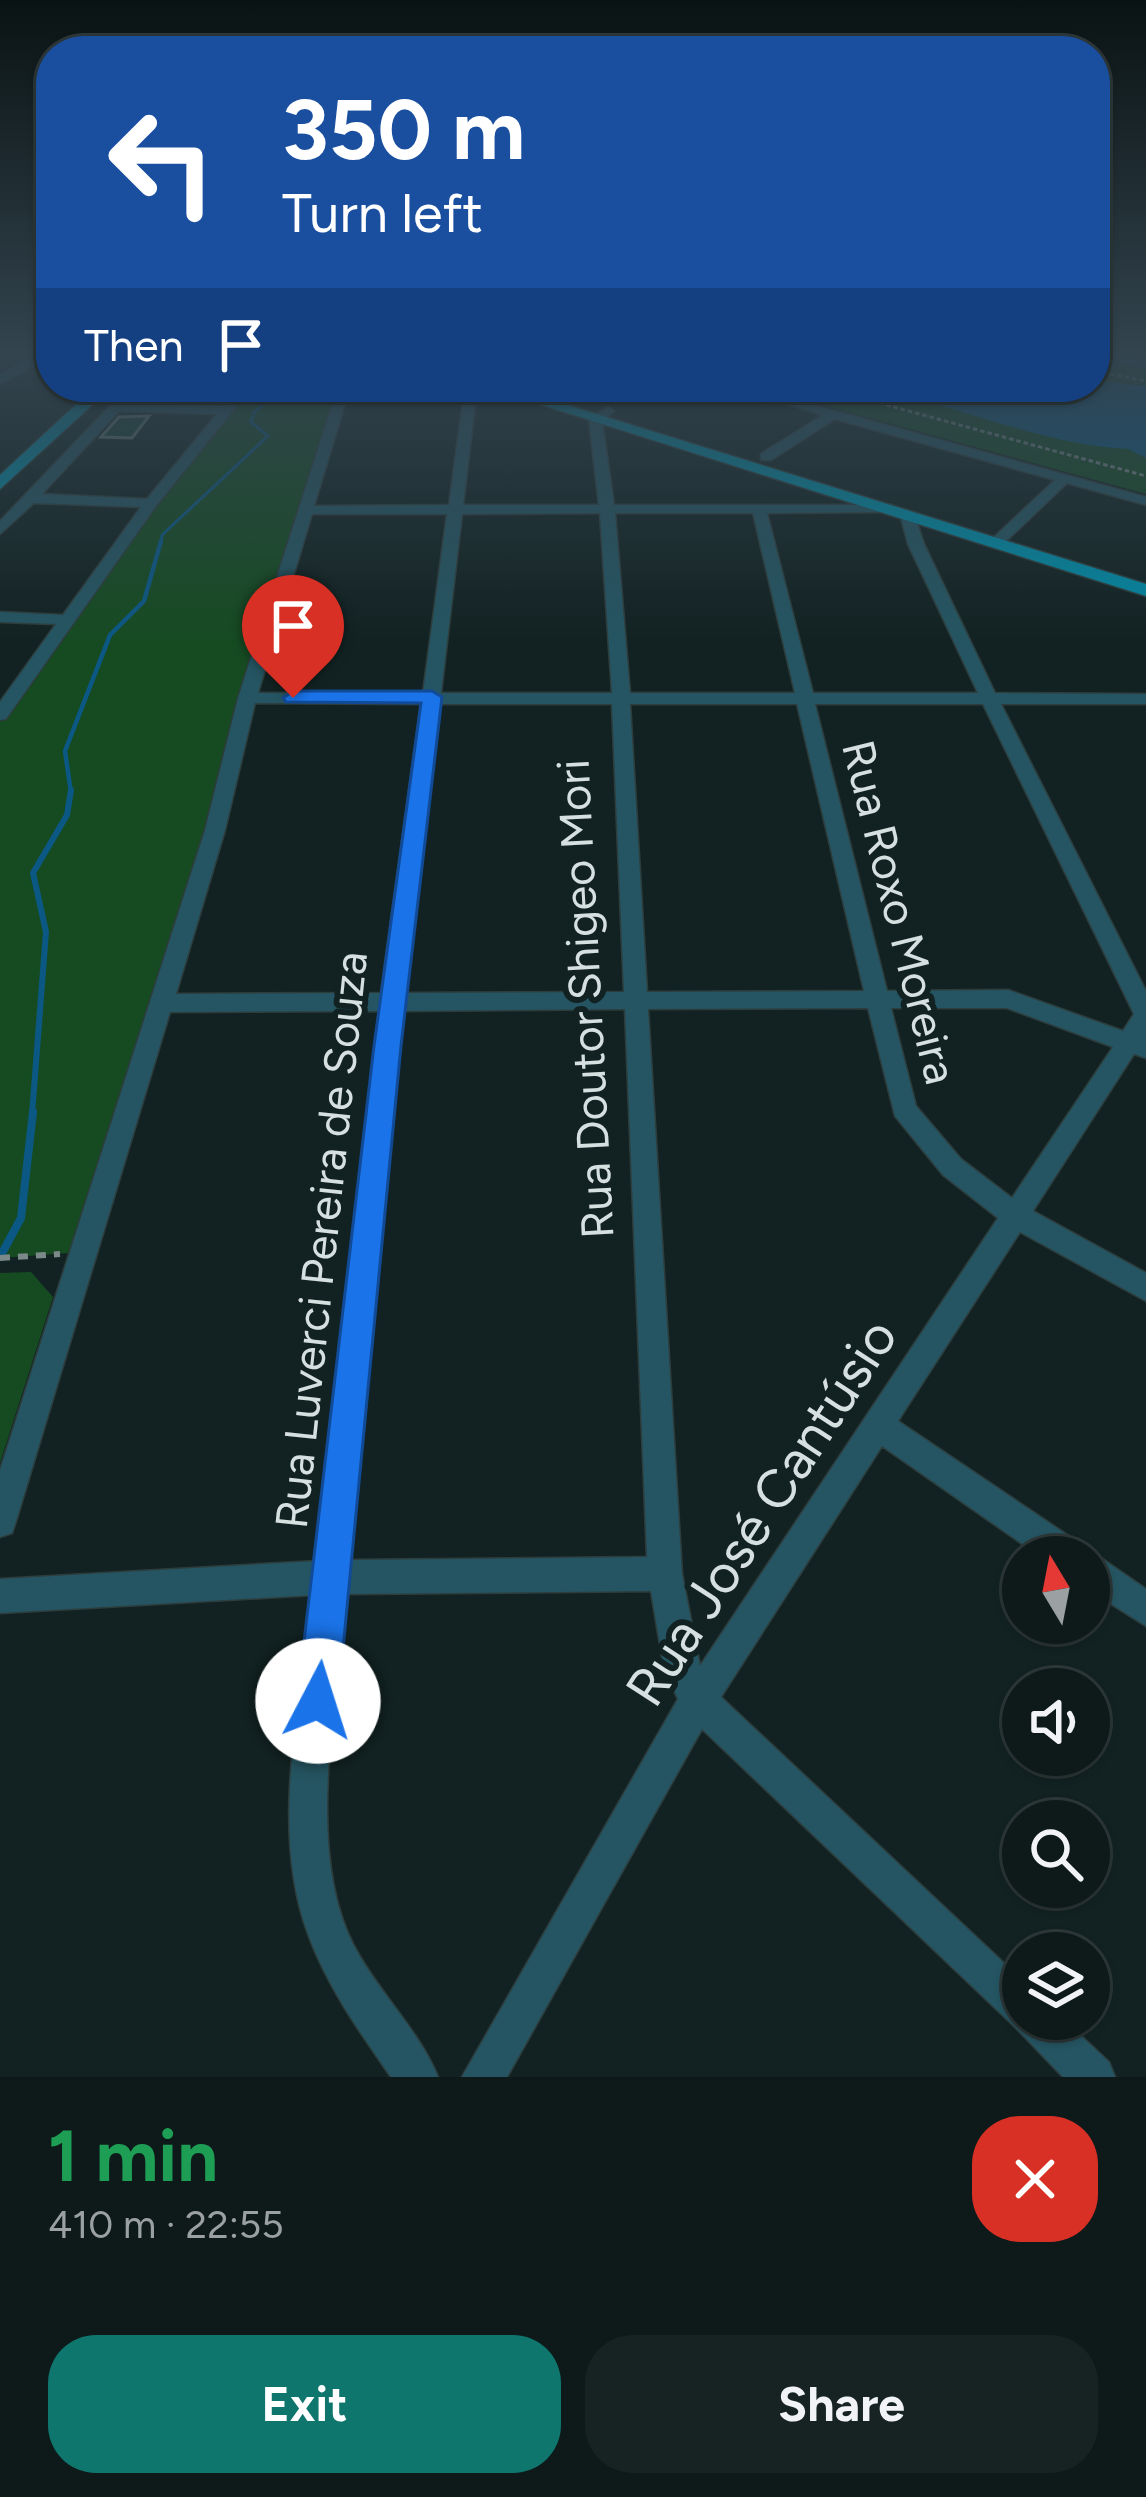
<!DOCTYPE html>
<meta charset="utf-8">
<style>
body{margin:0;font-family:Figtree,sans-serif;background:#172323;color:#f1f3f6;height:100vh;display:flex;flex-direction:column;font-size:45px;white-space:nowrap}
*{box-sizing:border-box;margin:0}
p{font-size:39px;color:#9ba1a2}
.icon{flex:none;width:66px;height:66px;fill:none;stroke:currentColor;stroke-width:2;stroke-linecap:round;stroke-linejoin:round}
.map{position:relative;height:2077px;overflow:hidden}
.side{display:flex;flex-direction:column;background:#0e1a1a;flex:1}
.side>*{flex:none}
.guide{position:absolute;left:36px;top:36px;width:1074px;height:366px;border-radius:48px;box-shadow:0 3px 9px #0004,0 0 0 3px #2e3839;background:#1a4fa0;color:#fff;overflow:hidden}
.needle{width:78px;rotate:350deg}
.buttons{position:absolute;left:1002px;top:1536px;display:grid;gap:24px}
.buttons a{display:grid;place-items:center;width:108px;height:108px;border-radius:50%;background:#0e1a1a;box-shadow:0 3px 9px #0004,0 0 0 3px #2e3839;font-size:60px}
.pin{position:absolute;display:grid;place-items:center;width:102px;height:102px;color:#fff;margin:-123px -51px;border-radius:50% 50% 50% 0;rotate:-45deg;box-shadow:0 0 12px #0007}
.pin .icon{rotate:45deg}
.me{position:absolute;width:132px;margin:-66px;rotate:5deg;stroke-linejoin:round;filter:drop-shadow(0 0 9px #0008)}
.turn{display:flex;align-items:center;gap:42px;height:252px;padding:0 48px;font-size:54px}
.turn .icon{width:156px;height:156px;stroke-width:2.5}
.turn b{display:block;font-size:84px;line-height:102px}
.then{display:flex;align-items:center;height:114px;padding:0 48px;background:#0003;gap:24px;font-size:45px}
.round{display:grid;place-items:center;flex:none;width:126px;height:126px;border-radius:48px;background:#172323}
.overview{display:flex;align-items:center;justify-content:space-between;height:204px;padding:0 48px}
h1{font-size:72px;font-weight:700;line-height:90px;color:#1e9e55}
.cta{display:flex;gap:24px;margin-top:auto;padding:24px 48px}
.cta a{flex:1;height:138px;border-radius:48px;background:#0f766e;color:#fff;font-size:48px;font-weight:700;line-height:138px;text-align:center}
.cta a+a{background:#172323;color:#f1f3f6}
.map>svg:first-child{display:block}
</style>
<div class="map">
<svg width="1146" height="2077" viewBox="0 0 1146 2077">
<rect width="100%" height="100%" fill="#122222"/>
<g fill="#164b22">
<path d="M1095,359L1146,368V494L757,387H1095Z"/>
<path d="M249,387H339L83,1252L0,1258V715L151,503Z"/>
<path d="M31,1272L53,1297L0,1463V1273Z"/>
</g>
<path fill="#0c5885" d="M1095,381L1146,386V458L1128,449C1034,444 952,401 861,387H1095Z"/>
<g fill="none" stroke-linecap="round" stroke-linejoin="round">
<path stroke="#0c5885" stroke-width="3" d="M161,544L162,535L268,436L251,422L255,411L288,387"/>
<path stroke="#0c5885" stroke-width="4.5" d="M71,793L65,751L110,635L144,601L161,541"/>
<path stroke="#0c5885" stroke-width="6" d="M32,1115L46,932L33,873L67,815L71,790"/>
<path stroke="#0c5885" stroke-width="8" d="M0,1257L21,1218L33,1112"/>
</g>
<path fill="#163e32" stroke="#62736d" stroke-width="3" d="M149,416L132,438L101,437L119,417Z"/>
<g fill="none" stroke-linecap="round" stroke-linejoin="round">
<g stroke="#2d3d3d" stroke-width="3">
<g id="minor">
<path d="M44,351H51V357L0,384V375Z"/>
<path d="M1095,352L1146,359V367L1095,358Z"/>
<path d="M128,387H141L126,404L224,406L240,387H252L156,506L6,719L0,720V702L56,624L0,622V612L63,615L141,507L34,503L0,534V521ZM119,411L217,414L147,499L42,494Z"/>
<path d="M338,387H350L314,506L449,505L465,387H477L463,505H599L589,420L608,407L614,411L602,421L614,505H892L894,508L887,512L767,513L813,693H978L908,544L900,514L907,510L914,514L924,544L995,693L1146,694V704H1001L1146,991V1058L1134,1054L1033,1211L1146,1273V1301L1020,1232L898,1421L1082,1545L1086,1555L1101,1558L1146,1589V1626L1089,1590V1557H1041L882,1446L721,1697L1023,1981V2019H1063L1109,2062L1115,2077H1063L1015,2027L702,1729L507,2077H462L678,1699L664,1669L651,1591L347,1594C337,1700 304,1850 354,1946C378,1992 419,2030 438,2077H391C359,2031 327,1986 308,1934C269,1829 301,1703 313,1595L0,1613V1579L317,1561L379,1011L170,1012L16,1521L12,1533L0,1537V1470L205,830L238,698ZM600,513L612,693H441L462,514ZM615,513H753L795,693H630ZM312,514H447L423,693H258ZM255,703L421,704L381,993L176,994L225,830ZM439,704H612L624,992L405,993ZM630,704H797L864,991L647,992ZM815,704H983L1134,1014L1123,1031L1008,990L887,991ZM868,1008L895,1116L943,1175L998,1218L700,1666L682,1574L648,1009ZM891,1008H1007L1113,1047L1012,1198L961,1159L916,1106ZM625,1009L647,1557L350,1560L403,1011Z"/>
<path d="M729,387H749L1146,497V505L1067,483L1002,545H992V539L1055,480L835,419L771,460H761V454L823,415Z"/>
</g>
</g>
<g stroke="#2d3d3d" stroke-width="3">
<g id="major">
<path d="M95,387H112L0,489V475Z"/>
<path d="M485,387H509L1146,584V596Z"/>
</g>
</g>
<g stroke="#7c8989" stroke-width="3" stroke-dasharray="4.5 3" stroke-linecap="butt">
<path d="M1110,374L1146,381"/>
<path d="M821,387L1146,476"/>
</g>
<path stroke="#7c8989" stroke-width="6" stroke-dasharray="10 8" stroke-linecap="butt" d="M0,1258L60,1254"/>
<use href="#minor" fill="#255562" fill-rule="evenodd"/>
<use href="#major" fill="#018ba6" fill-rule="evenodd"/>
</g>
<linearGradient id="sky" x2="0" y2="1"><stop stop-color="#0a1313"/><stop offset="0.55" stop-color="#33444f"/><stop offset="1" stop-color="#33444f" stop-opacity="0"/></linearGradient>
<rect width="1146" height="642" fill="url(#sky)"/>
<path fill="#1a73e8" stroke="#114b97" stroke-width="3" d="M293,691H432L442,697L401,1046L338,1701L332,1715L318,1721L303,1715L297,1701L374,1046L421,703L286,702L283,698Z"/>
<g text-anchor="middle" stroke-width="12" stroke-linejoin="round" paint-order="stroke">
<g font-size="45" fill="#d6e0e0" stroke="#122222">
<text transform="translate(900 912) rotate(76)" y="16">Rua Roxo Moreira</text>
<text transform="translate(585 999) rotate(-93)" y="16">Rua Doutor Shigeo Mori</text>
<text transform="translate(321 1240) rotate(-84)" y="16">Rua Luverci Pereira de Souza</text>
</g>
<g font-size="54" fill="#d6e0e0" stroke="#122222">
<text transform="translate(761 1512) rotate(-57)" y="19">Rua José Cantúsio</text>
</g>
</g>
</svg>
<div class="buttons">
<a><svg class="needle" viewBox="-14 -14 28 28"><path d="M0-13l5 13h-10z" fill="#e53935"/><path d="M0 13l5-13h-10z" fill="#9ba1a2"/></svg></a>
<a><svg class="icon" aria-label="sound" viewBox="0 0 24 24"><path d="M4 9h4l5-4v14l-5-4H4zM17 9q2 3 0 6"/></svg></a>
<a><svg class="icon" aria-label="search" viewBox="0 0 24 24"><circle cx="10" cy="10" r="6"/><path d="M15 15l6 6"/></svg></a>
<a><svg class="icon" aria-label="layers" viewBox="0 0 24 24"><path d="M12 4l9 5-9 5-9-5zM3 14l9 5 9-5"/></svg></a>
</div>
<div class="pin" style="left:293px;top:698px;background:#d93025"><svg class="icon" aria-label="arrive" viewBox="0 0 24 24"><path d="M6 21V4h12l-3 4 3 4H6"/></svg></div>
<svg class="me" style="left:318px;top:1701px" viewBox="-20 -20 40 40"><circle r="19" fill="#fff"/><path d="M0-13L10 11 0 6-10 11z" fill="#1a73e8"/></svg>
<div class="guide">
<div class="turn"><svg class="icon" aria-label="left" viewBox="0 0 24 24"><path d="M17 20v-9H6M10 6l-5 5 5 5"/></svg><div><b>350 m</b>Turn left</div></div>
<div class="then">Then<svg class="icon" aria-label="arrive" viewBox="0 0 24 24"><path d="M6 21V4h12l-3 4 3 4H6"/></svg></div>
</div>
</div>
<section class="side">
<div class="overview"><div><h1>1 min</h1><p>410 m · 22:55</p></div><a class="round" style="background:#d93025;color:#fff"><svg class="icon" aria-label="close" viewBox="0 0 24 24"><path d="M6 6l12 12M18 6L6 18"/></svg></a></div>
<div class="cta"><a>Exit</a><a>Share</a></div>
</section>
